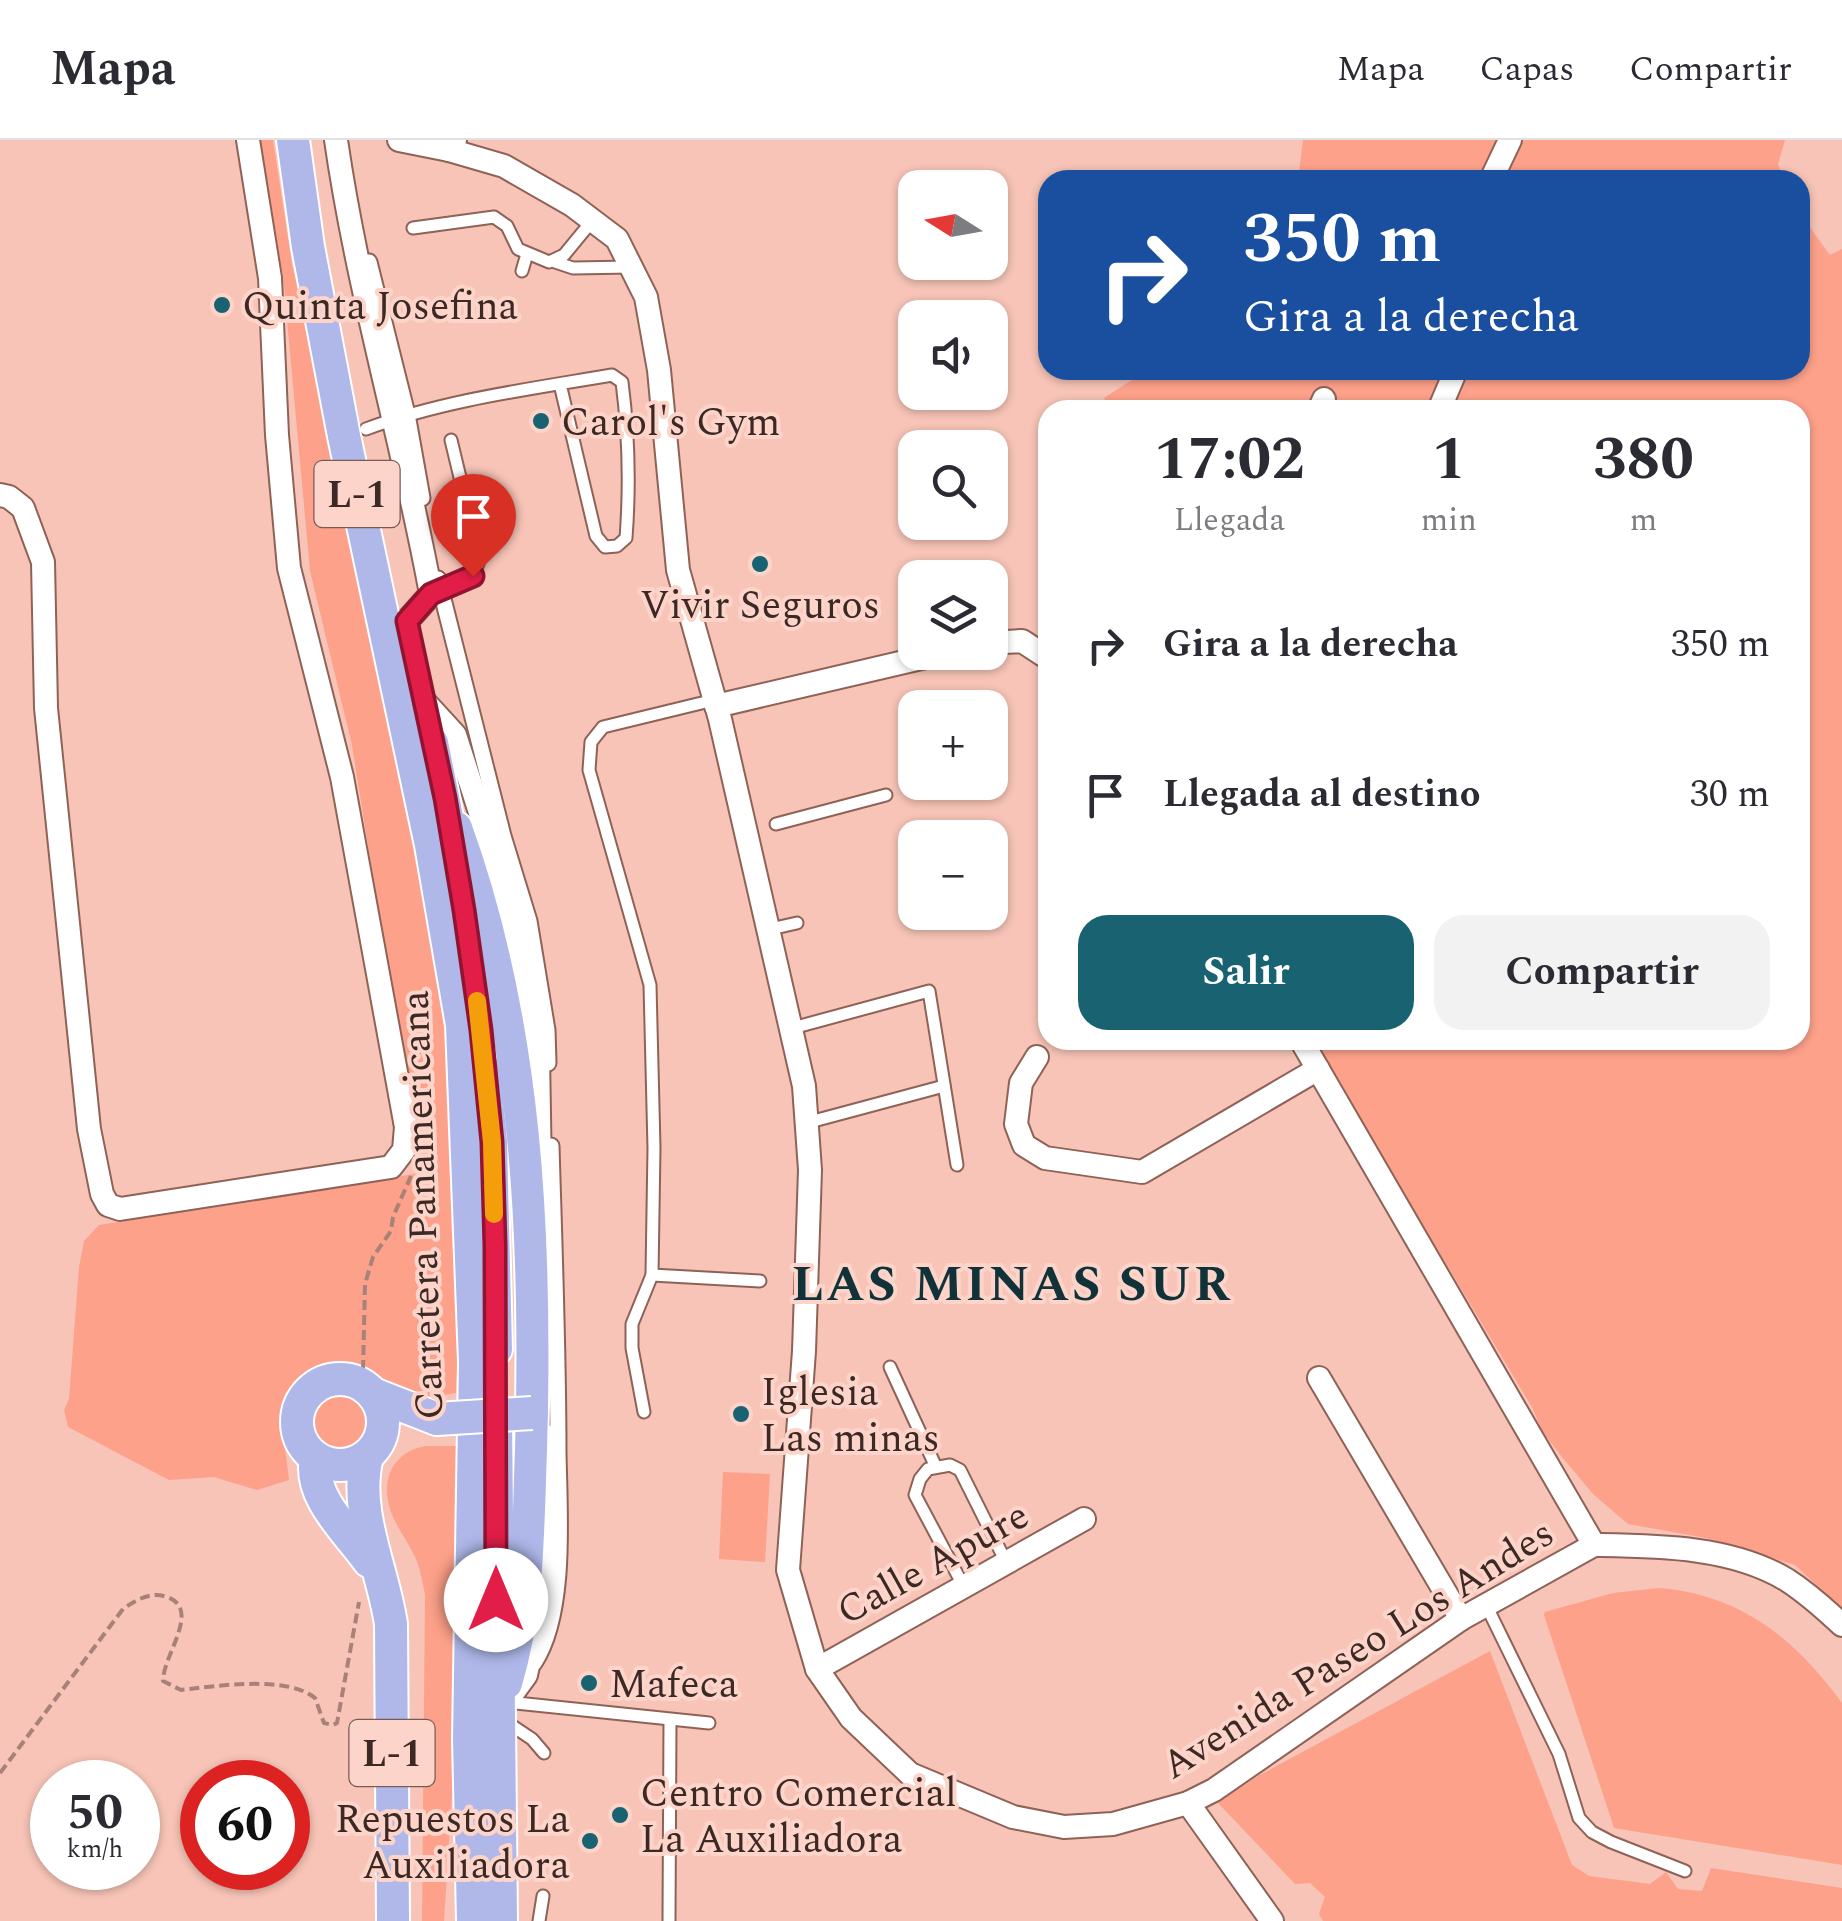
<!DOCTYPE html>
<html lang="es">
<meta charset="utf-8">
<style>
body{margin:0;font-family:Spectral,serif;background:#f2f2f3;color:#2b2b33;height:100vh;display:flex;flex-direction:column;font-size:38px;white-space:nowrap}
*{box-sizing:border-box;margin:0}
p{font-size:32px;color:#7c7c81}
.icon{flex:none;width:55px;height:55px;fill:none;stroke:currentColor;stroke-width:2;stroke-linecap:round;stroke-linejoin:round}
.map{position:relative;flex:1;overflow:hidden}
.side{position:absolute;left:1038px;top:260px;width:772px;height:650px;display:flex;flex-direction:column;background:#fff;border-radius:30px;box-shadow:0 2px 8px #0004}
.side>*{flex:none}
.guide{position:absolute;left:1038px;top:30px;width:772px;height:210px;border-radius:30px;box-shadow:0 2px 8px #0004;background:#1a4fa0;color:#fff;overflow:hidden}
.needle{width:65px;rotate:281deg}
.fabs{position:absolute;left:898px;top:30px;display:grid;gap:20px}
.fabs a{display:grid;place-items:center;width:110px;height:110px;border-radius:20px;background:#fff;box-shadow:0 2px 8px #0004;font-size:50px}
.speed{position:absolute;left:30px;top:1620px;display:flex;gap:20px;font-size:50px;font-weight:700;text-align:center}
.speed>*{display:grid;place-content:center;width:130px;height:130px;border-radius:50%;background:#fff;box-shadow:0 2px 8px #0004;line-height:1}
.speed small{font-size:25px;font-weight:400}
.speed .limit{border:15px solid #d22;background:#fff;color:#111}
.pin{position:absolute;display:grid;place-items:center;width:85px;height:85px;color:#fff;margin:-102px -42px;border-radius:50% 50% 50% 0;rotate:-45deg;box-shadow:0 0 10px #0007}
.pin .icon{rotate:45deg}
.me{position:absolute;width:110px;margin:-55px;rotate:0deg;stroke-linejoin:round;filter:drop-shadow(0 0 8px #0008)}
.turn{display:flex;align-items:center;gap:35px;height:210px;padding:0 40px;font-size:45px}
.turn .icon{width:130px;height:130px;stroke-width:2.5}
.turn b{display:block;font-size:70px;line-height:85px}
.eta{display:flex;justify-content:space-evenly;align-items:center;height:170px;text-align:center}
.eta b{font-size:60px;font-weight:700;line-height:70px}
.action{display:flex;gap:20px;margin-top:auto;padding:20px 40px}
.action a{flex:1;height:115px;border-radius:30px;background:#196271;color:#fff;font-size:40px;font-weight:700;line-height:115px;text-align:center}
.action a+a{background:#f2f2f3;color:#2b2b33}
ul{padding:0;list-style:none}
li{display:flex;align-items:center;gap:30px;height:150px;padding:0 40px}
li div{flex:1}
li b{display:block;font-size:38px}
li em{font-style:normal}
header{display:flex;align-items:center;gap:60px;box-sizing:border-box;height:140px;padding:0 50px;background:#fff;border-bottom:2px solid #e1e1e2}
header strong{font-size:48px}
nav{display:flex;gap:55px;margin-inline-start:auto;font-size:35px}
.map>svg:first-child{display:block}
</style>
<header>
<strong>Mapa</strong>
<nav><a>Mapa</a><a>Capas</a><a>Compartir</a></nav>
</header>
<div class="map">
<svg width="1842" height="1781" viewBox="0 0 1842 1781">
<rect width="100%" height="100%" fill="#f7c4b7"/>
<g fill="#fda18a">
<path d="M259,0H273L292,124L378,491L456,916L460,1154L456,1253L413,1260L367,1234L333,1222L296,1255L285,1308L289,1340L257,1350L214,1337L169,1340L68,1287L64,1270L69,1259L79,1127L84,1101L99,1085L420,1033L352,605L310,431L283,136Z"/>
<path d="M1303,0H1785L1778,24L1783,40H1298Z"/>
<path d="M1800,74L1830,115L1842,109V1469L1795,1425L1706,1398L1628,1384L1593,1354L1562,1317L1542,1291L1533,1269L1312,900H1800V270H1111L1104,258L1147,230H1800Z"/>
<circle cx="344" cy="1282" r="30"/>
<path d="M426,1306H461L455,1607L444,1781H422L425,1455C423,1445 421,1434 418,1424C411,1405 396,1388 390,1369C380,1337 395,1311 426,1306Z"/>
<path d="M723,1332L770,1334L765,1422L719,1419Z"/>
<path d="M1659,1448C1738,1454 1793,1497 1839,1559L1842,1563V1725L1614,1688L1544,1475L1545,1472L1613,1453Z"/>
<path d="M1490,1511L1572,1725L1589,1736L1650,1744L1666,1732L1678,1749L1702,1751L1711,1728L1842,1748V1781H1323L1319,1774L1325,1757L1310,1743L1295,1744L1218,1663L1258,1636Z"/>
</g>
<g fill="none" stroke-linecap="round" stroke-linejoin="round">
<g stroke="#8f6257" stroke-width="15">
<g id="service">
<path d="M413,88L494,77L507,86L518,109L549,122L564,115L592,81"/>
<path d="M555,122L573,128L631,127"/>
<path d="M522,131L527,114"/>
<path d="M366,289C444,260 530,249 612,235L622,242C629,296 630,345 626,398L617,406L605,407L596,396L560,244"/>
<path d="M435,452L473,436L478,424L477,408L451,300"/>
<path d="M776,684L886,655"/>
<path d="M766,790L797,783"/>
<path d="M789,889L929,851L957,1025"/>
<path d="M806,983L944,946"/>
<path d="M652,1135L760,1141"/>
<path d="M890,1227L935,1325"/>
<path d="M644,1272L632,1208V1184L652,1135L654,1008L650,845L589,630L591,602L603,587L714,560"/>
<path d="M964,1447L915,1355L920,1339L928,1329L950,1325L960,1330L1006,1422"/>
<path d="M1486,1465L1559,1614L1579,1678L1592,1692L1611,1702L1685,1731"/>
<path d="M507,1562L709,1583"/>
<path d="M505,1581L532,1599L544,1613"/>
<path d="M539,1781L543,1756"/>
<path d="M669,1781L670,1580"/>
</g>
</g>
<g stroke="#8f6257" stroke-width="19">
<g id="pedestrian">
<path d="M369,122L407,274L422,358"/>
<path d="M438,439L503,696L529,781L547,890L548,923"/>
<path d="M534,1523C567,1473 559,1372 558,1313C558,1210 554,1108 551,1006"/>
</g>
</g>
<g stroke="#8f6257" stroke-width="26">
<g id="minor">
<path d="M336,0C358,153 403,301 431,454L407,481"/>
<path d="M399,0L449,10L455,0"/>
<path d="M449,10L504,26L572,65L617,99L646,157L659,230L678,430L720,579L804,946L810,1030L804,1211L788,1430L817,1529L851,1578L910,1634L1013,1677L1064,1687L1113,1684L1188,1663L1214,1650L1461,1479L1594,1405L1301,900"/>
<path d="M1491,40L1510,0"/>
<path d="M1319,270L1324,259"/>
<path d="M1439,270L1456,230"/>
<path d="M0,355L9,357L23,368L43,422L46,568L89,989L102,1054L108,1065L120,1069L391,1027L404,1010L406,987L342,637L289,428L277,295L270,138L248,0"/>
<path d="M990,503L1022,501L1048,518"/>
<path d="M422,559L455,595L487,694L517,806L538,915L540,1034"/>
<path d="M716,566L947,512"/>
<path d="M1037,917L1021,943L1016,984L1024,1005L1045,1018L1142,1032L1318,929"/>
<path d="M1319,1238L1461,1479"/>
<path d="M1594,1405C1657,1406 1731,1406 1787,1440C1807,1453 1825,1469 1842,1485"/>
<path d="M817,1529L1084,1379"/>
<path d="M507,1561L526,1535L544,1452L548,1391L546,1296"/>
<path d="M1188,1663L1272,1781"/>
</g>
</g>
<g stroke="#fff" stroke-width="36">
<g id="primary">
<path d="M293,0L308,107L344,296L431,705L462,885L475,1222L469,1599L473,1781"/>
<path d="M432,603L454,712"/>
<path d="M456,688C528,887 537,1101 531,1310C528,1390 529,1467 506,1543"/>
<path d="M484,929L491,1002L496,1209"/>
<circle cx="340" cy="1282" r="43"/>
<path d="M373,1254L437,1279"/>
<path d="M496,1278L501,1781"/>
<path d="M367,1316C353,1372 383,1429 391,1484L393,1781"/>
<path d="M316,1318C308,1357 348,1391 369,1421"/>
</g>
</g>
<g stroke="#a78278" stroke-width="4" stroke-dasharray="10 5" stroke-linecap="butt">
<path d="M363,1230L365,1144L373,1117L391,1091L393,1077L411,1036"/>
<path d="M0,1633L123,1469C136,1460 150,1451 167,1457C202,1469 163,1515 163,1541L181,1550C216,1546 287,1535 315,1558L324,1583L333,1585L337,1583L359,1462"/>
</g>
<use href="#service" stroke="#fff" stroke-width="11"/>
<use href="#pedestrian" stroke="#fff" stroke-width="15"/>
<use href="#minor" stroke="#fff" stroke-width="22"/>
<use href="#primary" stroke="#afb8e9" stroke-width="32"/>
<g stroke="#fff" stroke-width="36" stroke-linecap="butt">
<path id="primary-bridge" d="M437,1279L532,1273"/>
</g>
<use href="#primary-bridge" stroke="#afb8e9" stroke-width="32"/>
</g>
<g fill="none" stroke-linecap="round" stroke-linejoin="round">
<g stroke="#92132f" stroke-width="25">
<path id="route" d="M473,436L431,454L407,481L445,658L464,770L481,890L492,1002L495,1106L496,1460"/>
</g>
<use href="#route" stroke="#e11d48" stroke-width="18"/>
<path stroke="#f59e0b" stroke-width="18" d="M477,861L492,1002L494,1074"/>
</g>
<g fill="#196271" stroke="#fdd4c9" stroke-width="4">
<circle cx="222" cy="165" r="10"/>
<circle cx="541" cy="281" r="10"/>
<circle cx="760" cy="424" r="10"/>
<circle cx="741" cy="1274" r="10"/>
<circle cx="589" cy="1543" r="10"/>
<circle cx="620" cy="1675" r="10"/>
<circle cx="590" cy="1701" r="10"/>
</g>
<g text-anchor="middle" stroke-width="8" stroke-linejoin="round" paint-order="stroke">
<g fill="#fdd4c9" stroke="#775c56" stroke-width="2.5">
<rect x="314.5" y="321" width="85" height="66" rx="8"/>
<rect x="349.5" y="1580" width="85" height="66" rx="8"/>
</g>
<g font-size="38" font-weight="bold" fill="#3d2924">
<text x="357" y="367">L-1</text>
<text x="392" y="1626">L-1</text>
</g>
<g font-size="40" fill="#3d2924" stroke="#fdd4c9" text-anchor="start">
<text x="242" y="179">Quinta Josefina</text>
<text x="561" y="295">Carol's Gym</text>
<text x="760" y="478" text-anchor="middle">Vivir Seguros</text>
<text x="761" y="1265">Iglesia<tspan x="761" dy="46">Las minas</tspan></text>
<text x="609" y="1557">Mafeca</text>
<text x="640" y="1666">Centro Comercial<tspan x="640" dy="46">La Auxiliadora</tspan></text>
<text x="570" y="1692" text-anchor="end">Repuestos La<tspan x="570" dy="46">Auxiliadora</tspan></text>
</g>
<g font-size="40" fill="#3d2924" stroke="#fdd4c9">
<text transform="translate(421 1065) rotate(-92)" y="14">Carretera Panamericana</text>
<text transform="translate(932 1422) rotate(-29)" y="14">Calle Apure</text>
<text transform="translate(1357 1508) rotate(-32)" y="14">Avenida Paseo Los Andes</text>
</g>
<g font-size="50" font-weight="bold" letter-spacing="2.5" fill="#113239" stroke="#fdd4c9">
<text x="1012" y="1160">LAS MINAS SUR</text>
</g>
</g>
</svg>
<div class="fabs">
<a><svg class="needle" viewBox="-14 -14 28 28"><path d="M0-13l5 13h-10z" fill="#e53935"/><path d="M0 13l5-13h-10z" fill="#7c7c81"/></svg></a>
<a><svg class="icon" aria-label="sound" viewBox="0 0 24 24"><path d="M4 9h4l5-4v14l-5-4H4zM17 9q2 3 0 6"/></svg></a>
<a><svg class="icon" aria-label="search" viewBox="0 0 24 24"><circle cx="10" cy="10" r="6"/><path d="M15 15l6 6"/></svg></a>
<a><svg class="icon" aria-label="layers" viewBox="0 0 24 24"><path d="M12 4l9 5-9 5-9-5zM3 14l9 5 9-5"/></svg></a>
<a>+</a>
<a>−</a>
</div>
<div class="speed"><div>50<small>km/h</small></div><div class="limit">60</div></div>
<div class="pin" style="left:473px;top:436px;background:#d93025"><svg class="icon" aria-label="arrive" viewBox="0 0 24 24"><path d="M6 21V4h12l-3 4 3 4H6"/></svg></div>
<svg class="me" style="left:496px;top:1460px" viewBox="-20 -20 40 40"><circle r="19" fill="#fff"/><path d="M0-13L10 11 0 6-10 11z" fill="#e11d48"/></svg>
<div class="guide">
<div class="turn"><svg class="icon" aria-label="right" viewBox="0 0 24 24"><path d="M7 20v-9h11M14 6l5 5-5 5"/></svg><div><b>350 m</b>Gira a la derecha</div></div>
</div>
<section class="side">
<div class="eta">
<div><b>17:02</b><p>Llegada</p></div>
<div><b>1</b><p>min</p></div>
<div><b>380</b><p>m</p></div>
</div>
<ul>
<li><svg class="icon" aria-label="right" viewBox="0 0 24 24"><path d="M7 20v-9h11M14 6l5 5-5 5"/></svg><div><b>Gira a la derecha</b></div><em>350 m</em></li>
<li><svg class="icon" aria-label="arrive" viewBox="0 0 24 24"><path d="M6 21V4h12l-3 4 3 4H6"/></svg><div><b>Llegada al destino</b></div><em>30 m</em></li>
</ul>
<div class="action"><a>Salir</a><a>Compartir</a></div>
</section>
</div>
